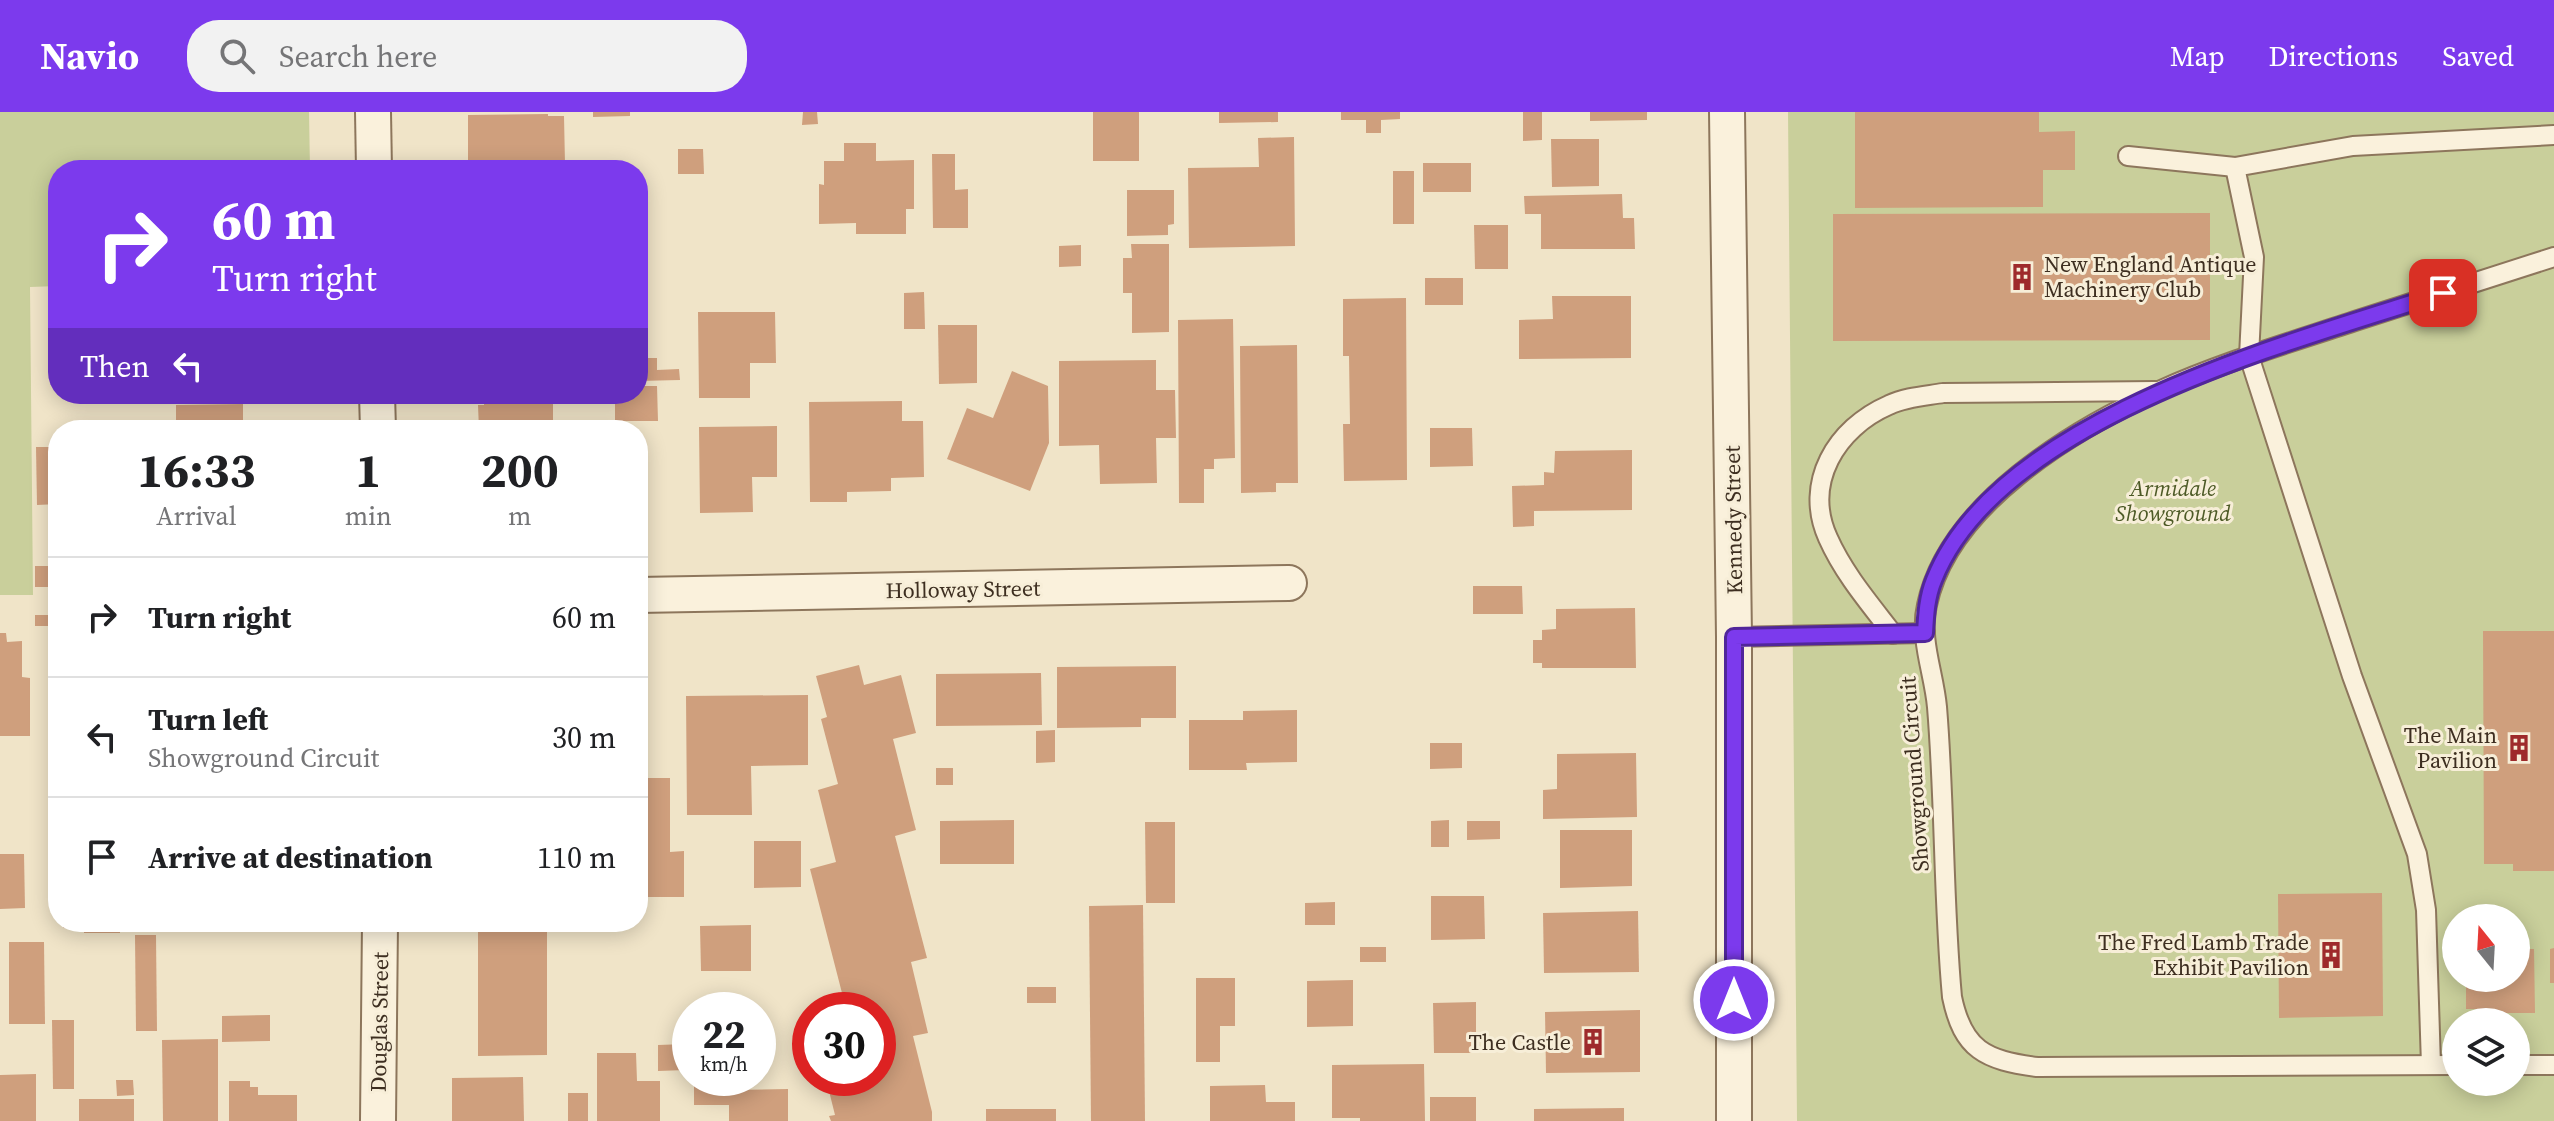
<!DOCTYPE html>
<style>
body{margin:0;font-family:"Source Serif 4",serif;background:#f2f2f2;color:#202124;height:100vh;display:flex;flex-direction:column;font-size:30px;white-space:nowrap}
*{box-sizing:border-box;margin:0}
p{font-size:26px;color:#757577}
.icon{flex:none;width:44px;height:44px;fill:none;stroke:currentColor;stroke-width:2;stroke-linecap:round;stroke-linejoin:round}
.map{position:relative;flex:1;overflow:hidden}
.details{position:absolute;left:48px;top:308px;width:600px;height:512px;display:flex;flex-direction:column;background:#fff;border-radius:32px;box-shadow:0 4px 20px #0003}
.details>*{flex:none}
.guide{position:absolute;left:48px;top:48px;width:600px;height:244px;border-radius:32px;box-shadow:0 4px 20px #0003;background:#7c3aed;color:#fff;overflow:hidden}
.needle{width:52px;rotate:342deg}
.controls{position:absolute;left:2442px;top:792px;display:grid;gap:16px}
.controls a{display:grid;place-items:center;width:88px;height:88px;border-radius:50%;background:#fff;box-shadow:0 4px 20px #0003;font-size:40px}
.speed{position:absolute;left:672px;top:880px;display:flex;gap:16px;font-size:40px;font-weight:700;text-align:center}
.speed>*{display:grid;place-content:center;width:104px;height:104px;border-radius:50%;background:#fff;box-shadow:0 4px 20px #0003;line-height:1}
.speed small{font-size:20px;font-weight:400}
.speed .limit{border:12px solid #d22;background:#fff;color:#111}
.pin{position:absolute;display:grid;place-items:center;width:68px;height:68px;color:#fff;margin:-34px;border-radius:16px;box-shadow:0 4px 12px #0006}
.me{position:absolute;width:88px;margin:-44px;rotate:0deg;stroke-linejoin:round;filter:drop-shadow(0 0 6px #0008)}
.turn{display:flex;align-items:center;gap:28px;height:168px;padding:0 32px;font-size:36px}
.turn .icon{width:104px;height:104px;stroke-width:2.5}
.turn b{display:block;font-size:56px;line-height:68px}
.then{display:flex;align-items:center;height:76px;padding:0 32px;background:#0003;gap:16px;font-size:30px}
.eta{display:flex;justify-content:space-evenly;align-items:center;height:136px;text-align:center}
.eta b{font-size:48px;font-weight:700;line-height:56px}
ul{padding:0;list-style:none}
li{display:flex;align-items:center;gap:24px;height:120px;padding:0 32px;border-top:2px solid #e0e0e0}
li div{flex:1}
li b{display:block;font-size:30px}
li em{font-style:normal}
header{display:flex;align-items:center;gap:48px;box-sizing:border-box;height:112px;padding:0 40px;background:#7c3aed;color:#fff}
header strong{font-size:38px}
nav{display:flex;gap:44px;margin-inline-start:auto;font-size:28px}
.search{width:560px;height:72px;background:#f2f2f2;display:flex;align-items:center;gap:20px;box-sizing:border-box;padding:0 28px;border-radius:32px;color:#757577;font-size:30px}
.map>svg:first-child{display:block}
</style>
<header>
<strong>Navio</strong>
<div class="search"><svg class="icon" aria-label="search" viewBox="0 0 24 24"><circle cx="10" cy="10" r="6"/><path d="M15 15l6 6"/></svg>Search here</div>
<nav><a>Map</a><a>Directions</a><a>Saved</a></nav>
</header>
<div class="map">
<svg width="2554" height="1009" viewBox="0 0 2554 1009">
<rect width="100%" height="100%" fill="#f0e4c8"/>
<g fill="#c9cf9b" fill-rule="evenodd">
<path d="M0,0H309L310,58H58V174L30,175L33,483H0Z"/>
<path d="M1788,0H2554V1009H1797ZM2456,806H2516V866H2456ZM2456,910H2516V970H2456Z"/>
</g>
<g fill="#cf9f7d">
<path d="M593,0H630V4L593,5Z"/>
<path d="M803,0H817L818,12L802,13Z"/>
<rect x="1093" y="0" width="46" height="49"/>
<path d="M1219,0H1278V10L1219,11Z"/>
<path d="M1341,0H1400V7L1381,8V21H1366V8H1341Z"/>
<path d="M1523,0H1542V28L1523,29Z"/>
<path d="M1590,0H1647V8L1590,9Z"/>
<path d="M1855,0H2039V20L2075,19V58H2043V95L1855,96Z"/>
<path d="M548,2V4H564L565,52H549V55H468V3Z"/>
<path d="M1294,25L1295,134L1189,136L1188,56L1259,55L1258,26Z"/>
<path d="M1551,27H1599V74L1552,75Z"/>
<path d="M844,31H876V49L914,48V97H906V122H856V111L819,112V72L824,73V49H844Z"/>
<path d="M678,37H703L704,62H678Z"/>
<path d="M932,42H955V78L968,77V116H933Z"/>
<rect x="1423" y="51" width="48" height="29"/>
<rect x="1393" y="59" width="21" height="53"/>
<path d="M1127,78H1174V112L1168,113V123L1127,124Z"/>
<path d="M1622,82L1623,106H1634L1635,137H1541V102H1525L1524,84Z"/>
<path d="M2210,101V228L1833,229V102Z"/>
<path d="M1474,113H1508V157H1475Z"/>
<path d="M1131,132H1169V220L1132,221V181H1123V146H1132Z"/>
<path d="M1081,133V154L1059,155V134Z"/>
<rect x="1425" y="166" width="38" height="27"/>
<path d="M924,180L925,217H904V181Z"/>
<path d="M1552,184H1631V246L1519,247V208L1553,207Z"/>
<path d="M1406,186L1407,368L1344,369L1343,312H1350L1349,244H1343V187Z"/>
<rect x="54" y="188" width="4" height="66"/>
<path d="M698,200H775L776,251H750V286H699Z"/>
<path d="M1233,207L1235,346L1214,347V357H1204V391H1179L1178,208Z"/>
<path d="M938,213H977V271L939,272Z"/>
<path d="M1297,233L1298,371H1276V380L1241,381L1240,234Z"/>
<path d="M638,246H657V258L679,257L680,268L638,269Z"/>
<path d="M1156,248V278H1175L1176,326H1156L1157,371L1100,372L1099,333L1059,334V249Z"/>
<path d="M1012,259L1048,274L1049,331L1030,379L947,347L967,296L993,306Z"/>
<path d="M638,274H657L658,309H615V282H638Z"/>
<path d="M484,282H553V318H479L478,293H484Z"/>
<path d="M902,289V309H923L924,365L891,366V379L847,380V390H810L809,290Z"/>
<path d="M243,292V318H176V293Z"/>
<path d="M777,314V365H752L753,400L700,401L699,315Z"/>
<path d="M1430,316H1472L1473,354L1430,355Z"/>
<path d="M36,335H58V392L37,393Z"/>
<path d="M1632,338V398L1534,399V414L1513,415L1512,374L1544,373V360L1554,361L1555,339Z"/>
<rect x="35" y="454" width="23" height="21"/>
<path d="M1473,474H1522L1523,502H1473Z"/>
<path d="M1635,496L1636,556H1542V551H1533V528H1542V518L1556,517V497Z"/>
<rect x="35" y="503" width="18" height="11"/>
<path d="M2483,519H2554V759H2513V752H2484Z"/>
<path d="M0,521H6L7,530L22,529V565L30,566V624H0Z"/>
<path d="M859,553L864,573L901,563L916,621L893,627L916,718L895,724L927,846L911,850L928,921L913,924L932,1000V1009H831L829,1004L835,1003L829,979L849,974L847,966H878V898H830L826,885L842,881L810,757L836,750L818,678L838,672L821,607L827,605L816,564Z"/>
<path d="M1176,554V606H1141V615L1057,616V555Z"/>
<path d="M1041,561L1042,613L936,614V562Z"/>
<path d="M808,583V653L751,654L752,703H687L686,584Z"/>
<path d="M1297,598V650L1246,651L1247,658H1189V608H1243V599Z"/>
<path d="M1055,618V650L1036,651V619Z"/>
<path d="M1430,631H1462V656L1430,657Z"/>
<path d="M1636,641L1637,705L1543,707V678L1557,677V642Z"/>
<path d="M638,647H648V666H670V740L684,739V785H638Z"/>
<rect x="936" y="656" width="17" height="17"/>
<path d="M1014,708V752H940V709Z"/>
<path d="M1449,708V735H1431V709Z"/>
<path d="M1467,709H1500V727L1467,728Z"/>
<path d="M1145,710H1175V791H1146Z"/>
<path d="M1560,718H1632V774L1560,776Z"/>
<path d="M754,729H801V775L754,776Z"/>
<path d="M0,742H24L25,796L0,797Z"/>
<path d="M2382,781L2383,904L2279,906L2278,782Z"/>
<path d="M1431,784H1484L1485,827L1431,828Z"/>
<path d="M1335,790V813H1305V791Z"/>
<path d="M1143,793L1145,1009H1091L1089,794Z"/>
<path d="M1638,799L1639,860L1544,861L1543,801Z"/>
<path d="M63,810H120V821H84V816H63Z"/>
<path d="M478,810H547V943L478,944Z"/>
<path d="M751,813V859H701L700,814Z"/>
<path d="M135,823H156L157,919H136Z"/>
<path d="M9,830H44L45,912H9Z"/>
<rect x="1360" y="835" width="26" height="15"/>
<path d="M2554,836V871H2550V837Z"/>
<path d="M2516,837H2534L2535,901H2486L2485,897H2466V866H2516Z"/>
<path d="M1196,866H1235V914H1220V950H1196Z"/>
<path d="M1353,868V914L1307,915V869Z"/>
<rect x="1027" y="875" width="29" height="16"/>
<path d="M1476,890V941H1434L1433,891Z"/>
<path d="M1640,898V960L1546,961L1545,900Z"/>
<path d="M270,903V929L222,930V904Z"/>
<path d="M52,908H74V977H53Z"/>
<path d="M218,927V1009H163L162,928Z"/>
<path d="M686,932V958L658,959V933Z"/>
<path d="M597,941H636L637,969H660V1009H597Z"/>
<path d="M1424,952L1425,1009H1360V1006H1332V953Z"/>
<path d="M36,962V1009H0V963Z"/>
<path d="M523,965L524,1009H452V966Z"/>
<path d="M694,966H731V978L788,977V1009H729V993H694Z"/>
<path d="M116,968H133L134,983L117,984Z"/>
<path d="M229,969H250V975H258V983H297V1009H229Z"/>
<path d="M1265,973L1266,990H1295V1009H1210V974Z"/>
<rect x="568" y="981" width="20" height="28"/>
<rect x="1430" y="985" width="46" height="24"/>
<rect x="79" y="987" width="55" height="22"/>
<path d="M1624,996V1009H1534V997Z"/>
<rect x="986" y="997" width="70" height="12"/>
</g>
<g fill="none" stroke-linecap="round" stroke-linejoin="round">
<g stroke="#8d765c" stroke-width="22">
<g id="lane">
<path d="M2128,44L2235,55"/>
<path d="M1893,522C1870,492 1844,462 1828,426C1803,371 1836,316 1889,293C1906,285 1925,284 1943,281L2155,279"/>
<path d="M1734,525L1925,521"/>
<path d="M2431,953L2426,798L2417,742L2352,564L2249,244L2254,145L2235,55L2353,34L2554,23"/>
<path d="M2456,953L2037,955C1985,948 1963,938 1952,885C1943,788 1945,691 1937,595C1934,561 1919,527 1927,493C1948,393 2072,318 2159,279C2223,250 2292,230 2358,208C2424,187 2489,166 2554,145"/>
<path d="M2516,953H2554"/>
</g>
</g>
<g stroke="#8d765c" stroke-width="38">
<g id="street">
<path d="M373,0L374,58"/>
<path d="M1727,0L1734,525V1009"/>
<path d="M377,282L378,318"/>
<path d="M638,483L1289,471"/>
<path d="M378,1009L380,810"/>
</g>
</g>
<use href="#lane" stroke="#faf1dc" stroke-width="18"/>
<use href="#street" stroke="#faf1dc" stroke-width="34"/>
</g>
<g fill="none" stroke-linecap="round" stroke-linejoin="round">
<g stroke="#51269a" stroke-width="20">
<path id="route" d="M1734,888V525L1925,521C1926,503 1927,485 1934,468C1998,306 2292,230 2443,181"/>
</g>
<use href="#route" stroke="#7c3aed" stroke-width="14"/>
</g>
<defs>
<g id="building-bare" transform="scale(2.16)"><path d="M-4-6H4V6H1V3H-1V6H-4ZM-2.5-4.3h1.7v1.8h-1.7ZM.8-4.3h1.7v1.8H.8ZM-2.5-1h1.7V.8h-1.7ZM.8-1h1.7V.8H.8Z" fill="#9e2a2b" stroke="#f7eed8" stroke-width="2.5" paint-order="stroke"/></g>
</defs>
<g fill-rule="evenodd">
<use href="#building-bare" x="2022" y="165"/>
<use href="#building-bare" x="2519" y="636"/>
<use href="#building-bare" x="2331" y="843"/>
<use href="#building-bare" x="1593" y="930"/>
</g>
<g text-anchor="middle" stroke-width="6" stroke-linejoin="round" paint-order="stroke">
<g font-size="22" fill="#3d2e20" stroke="#f7eed8" text-anchor="end">
<text x="2044" y="160" text-anchor="start">New England Antique<tspan x="2044" dy="25">Machinery Club</tspan></text>
<text x="2497" y="631">The Main<tspan x="2497" dy="25">Pavilion</tspan></text>
<text x="2309" y="838">The Fred Lamb Trade<tspan x="2309" dy="25">Exhibit Pavilion</tspan></text>
<text x="1571" y="938">The Castle</text>
</g>
<g font-size="22" font-style="italic" fill="#4d5a26" stroke="#f7eed8">
<text x="2173" y="384">Armidale<tspan x="2173" dy="25">Showground</tspan></text>
</g>
<g font-size="22" fill="#3d2e20" stroke="#f7eed8">
<text transform="translate(1733 408) rotate(-91)" y="8">Kennedy Street</text>
<text transform="translate(963 477) rotate(-1)" y="8">Holloway Street</text>
<text transform="translate(1914 662) rotate(-94)" y="8">Showground Circuit</text>
<text transform="translate(379 910) rotate(-89)" y="8">Douglas Street</text>
</g>
</g>
</svg>
<div class="controls">
<a><svg class="needle" viewBox="-14 -14 28 28"><path d="M0-13l5 13h-10z" fill="#e53935"/><path d="M0 13l5-13h-10z" fill="#757577"/></svg></a>
<a><svg class="icon" aria-label="layers" viewBox="0 0 24 24"><path d="M12 4l9 5-9 5-9-5zM3 14l9 5 9-5"/></svg></a>
</div>
<div class="speed"><div>22<small>km/h</small></div><div class="limit">30</div></div>
<div class="pin" style="left:2443px;top:181px;background:#d93025"><svg class="icon" aria-label="arrive" viewBox="0 0 24 24"><path d="M6 21V4h12l-3 4 3 4H6"/></svg></div>
<svg class="me" style="left:1734px;top:888px" viewBox="-20 -20 40 40"><circle r="17" fill="#7c3aed" stroke="#fff" stroke-width="3"/><path d="M0-11L8 9 0 5-8 9z" fill="#fff"/></svg>
<div class="guide">
<div class="turn"><svg class="icon" aria-label="right" viewBox="0 0 24 24"><path d="M7 20v-9h11M14 6l5 5-5 5"/></svg><div><b>60 m</b>Turn right</div></div>
<div class="then">Then<svg class="icon" aria-label="left" viewBox="0 0 24 24"><path d="M17 20v-9H6M10 6l-5 5 5 5"/></svg></div>
</div>
<section class="details">
<div class="eta">
<div><b>16:33</b><p>Arrival</p></div>
<div><b>1</b><p>min</p></div>
<div><b>200</b><p>m</p></div>
</div>
<ul>
<li><svg class="icon" aria-label="right" viewBox="0 0 24 24"><path d="M7 20v-9h11M14 6l5 5-5 5"/></svg><div><b>Turn right</b></div><em>60 m</em></li>
<li><svg class="icon" aria-label="left" viewBox="0 0 24 24"><path d="M17 20v-9H6M10 6l-5 5 5 5"/></svg><div><b>Turn left</b><p>Showground Circuit</p></div><em>30 m</em></li>
<li><svg class="icon" aria-label="arrive" viewBox="0 0 24 24"><path d="M6 21V4h12l-3 4 3 4H6"/></svg><div><b>Arrive at destination</b></div><em>110 m</em></li>
</ul>
</section>
</div>
